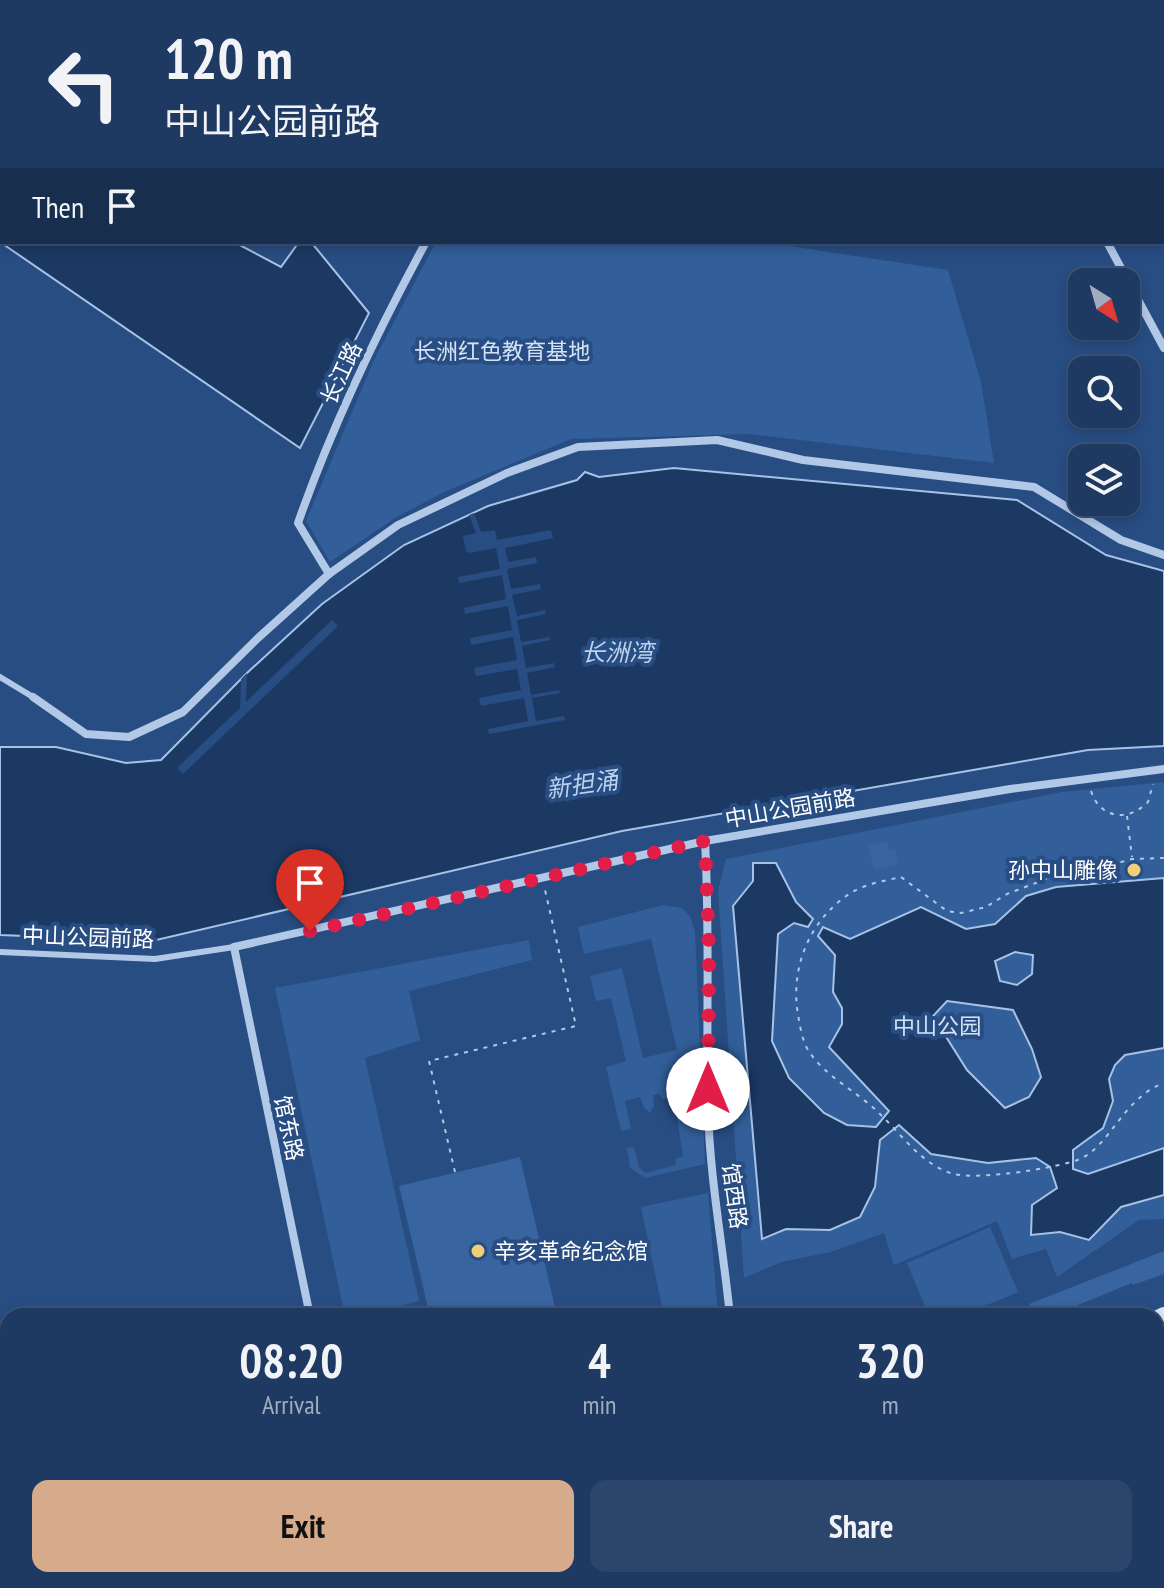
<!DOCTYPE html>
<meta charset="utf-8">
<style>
body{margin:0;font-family:"PT Sans Narrow","Noto Sans SC",sans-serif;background:#2b456b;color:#f1f3f6;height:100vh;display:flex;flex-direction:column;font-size:30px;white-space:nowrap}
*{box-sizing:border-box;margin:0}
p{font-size:26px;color:#a1adbe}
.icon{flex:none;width:44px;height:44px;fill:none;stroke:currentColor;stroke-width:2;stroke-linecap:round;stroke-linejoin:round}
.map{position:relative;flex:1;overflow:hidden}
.details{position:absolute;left:0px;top:1308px;width:1164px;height:280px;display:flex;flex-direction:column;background:#1e3a62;border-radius:24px 24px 0 0;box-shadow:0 4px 12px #0003,0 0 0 2px #3c5477}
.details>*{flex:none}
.guide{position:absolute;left:0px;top:0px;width:1164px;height:244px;box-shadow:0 4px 12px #0003,0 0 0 2px #3c5477;background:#1e3a62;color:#f1f3f6;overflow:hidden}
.needle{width:52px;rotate:143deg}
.buttons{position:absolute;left:1068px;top:268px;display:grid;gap:16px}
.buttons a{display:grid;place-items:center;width:72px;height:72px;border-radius:16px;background:#1e3a62;box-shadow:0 4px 12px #0003,0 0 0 2px #3c5477;font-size:40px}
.pin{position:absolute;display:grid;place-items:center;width:68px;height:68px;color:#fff;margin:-82px -34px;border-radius:50% 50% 50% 0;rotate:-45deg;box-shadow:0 0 8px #0007}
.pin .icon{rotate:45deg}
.me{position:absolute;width:88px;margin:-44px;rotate:0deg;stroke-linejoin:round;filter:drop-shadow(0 0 6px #0008)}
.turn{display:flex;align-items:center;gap:28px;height:168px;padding:0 32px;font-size:36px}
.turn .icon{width:104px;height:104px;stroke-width:2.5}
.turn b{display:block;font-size:56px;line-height:68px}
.then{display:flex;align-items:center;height:76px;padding:0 32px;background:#0003;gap:16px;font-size:30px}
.eta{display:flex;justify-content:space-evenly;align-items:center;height:136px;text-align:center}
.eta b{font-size:48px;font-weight:800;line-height:56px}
.cta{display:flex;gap:16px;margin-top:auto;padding:16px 32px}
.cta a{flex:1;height:92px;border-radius:16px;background:#d6ab8b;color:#111;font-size:32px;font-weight:800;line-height:92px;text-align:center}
.cta a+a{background:#2b456b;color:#f1f3f6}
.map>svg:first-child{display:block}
</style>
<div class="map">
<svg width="1164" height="1588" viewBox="0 0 1164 1588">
<rect width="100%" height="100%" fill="#284d83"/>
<g fill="#325f9a">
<path d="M436,242H763L948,270L981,382L994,463L750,434L571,439L444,492L395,518L330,562L306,521L374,360Z"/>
<path d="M1164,782V1219L1139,1220L1057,1277L1046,1249L1012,1259L997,1221L894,1265L884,1233L831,1252L781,1262L744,1278L718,891L726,859L1062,792Z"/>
<path d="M663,905L682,908L690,916L695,931L705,1164L645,1178L630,1168L627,1148L634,1147L639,1167L645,1173L676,1165L675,1159L683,1156L674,1098L662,1099L660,1094L653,1095L654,1105L650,1113L644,1108L640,1097L625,1101L631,1129L621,1131L606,1067L626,1061L611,998L596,1001L590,976L622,968L643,1058L677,1050L651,939L584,954L578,927Z"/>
<path d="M529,940L532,960L409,991L420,1040L365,1058L419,1301L364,1316H345L275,988Z"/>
<path d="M708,1193L718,1316H664L641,1207Z"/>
<path d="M990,1227L1018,1292L961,1316H929L907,1263Z"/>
<path d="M8,1488V1580H337L338,1588H0V1492Z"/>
<path d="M394,1580H582L586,1588H396Z"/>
<path d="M992,1580H1131L1134,1588H995Z"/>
</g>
<g fill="#1c3964" stroke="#a6c2e7" stroke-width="2" fill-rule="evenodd">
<path d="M0,74L2,242H204L208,245L234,242L281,267L299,242H311L369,313L300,448L0,242Z"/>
<path d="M674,468L1017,500L1106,555L1164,571V746L1088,750L622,831L152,941L0,935V747H56L126,763L161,760L247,673L322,604L404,545L488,506L577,480L585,472L599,477Z"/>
<path d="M753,863H776L796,902L813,919L808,927L794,923L778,934L772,1041L789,1078L824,1113L847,1125L876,1127L889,1111L829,1047L842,1024V1008L833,992L835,955L818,936L823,927L850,939L921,907L966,929L995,924L1026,896L1056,887L1164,878V1048L1125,1055L1115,1065L1109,1079L1113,1101L1103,1128L1073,1150V1169L1088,1174L1164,1148V1195L1121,1207L1089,1240L1060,1232L1031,1235L1032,1205L1057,1188L1050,1167L1036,1158L988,1163L931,1154L899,1125L880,1140L875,1187L860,1217L830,1230L786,1229L762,1239L733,906L753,881ZM1015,952L1033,955L1032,974L1017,985L1000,981L995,961ZM947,1001L1013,1010L1032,1049L1041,1077L1029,1097L1005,1108L967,1070L933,1016Z"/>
</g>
<g fill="#284d83">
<path d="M474,513L481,532L495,530L497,540L551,530L553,538L505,548L508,562L536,557L537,563L507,569L511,589L540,584L541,589L512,595L517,616L545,610L546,614L517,620L521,642L550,637V640L522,646L526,668L554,663L555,667L527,673L531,695L559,690L560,693L532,698L536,721L564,716L565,720L489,734L488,729L528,721L524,698L481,706L479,698L521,690L517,669L476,676L474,668L517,660L513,637L471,645L470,638L512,630L508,606L465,614L464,608L506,599L502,575L459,583L458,577L500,569L496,548L469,553L466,551L463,536L476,533L469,515Z"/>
<path d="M332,620L338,626L183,774L177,768L240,708L241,679L247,673L246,702Z"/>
</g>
<g fill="#38649f">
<path d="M887,841L890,851L895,849L898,864L874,870L868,846Z"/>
<path d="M520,1157L557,1316H430L399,1186Z"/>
<path d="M1164,1251V1274L1133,1285L1132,1283L1051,1316H1034L1029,1304Z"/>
</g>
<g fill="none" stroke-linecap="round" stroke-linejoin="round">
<g stroke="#b1c8e7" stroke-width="2" stroke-dasharray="4 6" stroke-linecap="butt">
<path d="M1091,791C1100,819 1128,822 1148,802L1153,784"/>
<path d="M1127,816L1132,857"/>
<path d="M1164,858L1132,859L1074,875L1049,878L1007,894L986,907L961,913L947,911L901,877C884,881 864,884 849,894C809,921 790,968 798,1015C800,1026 802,1040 808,1050C825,1077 857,1091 880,1114C902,1135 923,1166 954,1174C973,1179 1024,1172 1044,1168C1056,1166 1069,1163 1080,1159C1110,1146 1123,1098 1164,1083"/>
<path d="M455,1172L429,1061L576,1026L545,890"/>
<path d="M611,1580L615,1588"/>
</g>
<g stroke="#b1c8e7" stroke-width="6">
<path d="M0,677L33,697"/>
<path d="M0,952L155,959L234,947"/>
<path d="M1156,1378L1164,1374"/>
<path d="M755,1588V1580"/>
</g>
<g stroke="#b1c8e7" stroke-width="8">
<path d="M635,0L636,2"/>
<path d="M987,0V2"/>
<path d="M1107,242L1164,348"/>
<path d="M329,574L298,523C332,426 377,332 426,242"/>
<path d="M33,697L86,734L129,737L183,712L258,638L329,574L398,525L507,473L578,447L717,440L803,460L1034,487L1121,540L1164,555"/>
<path d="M705,841C710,931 706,1020 708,1110C710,1179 723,1247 730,1316"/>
<path d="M310,1316L234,947L705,841L1010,789L1164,769"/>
<path d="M372,1580L374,1588"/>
<path d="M963,1580L964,1588"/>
</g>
<g stroke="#dae6f6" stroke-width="16">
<path d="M1156,1319L1164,1315"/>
<path d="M667,1588L677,1580"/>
</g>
</g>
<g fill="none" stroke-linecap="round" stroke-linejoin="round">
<path stroke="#e11d48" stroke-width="14" stroke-dasharray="0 25.2" d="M310,931L705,841L709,950L708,1089"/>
</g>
<g fill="#efcf77" stroke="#284d83" stroke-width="3">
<circle cx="1134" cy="870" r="8"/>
<circle cx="478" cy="1251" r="8"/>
</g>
<g text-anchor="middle" stroke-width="8" stroke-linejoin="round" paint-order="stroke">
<g font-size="22" fill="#d4e2f5" stroke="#284d83">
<text x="502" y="359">长洲红色教育基地</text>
<text x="937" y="1034">中山公园</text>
</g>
<g font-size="22" fill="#fff" stroke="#284d83">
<text transform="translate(341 373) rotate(-65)" y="8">长江路</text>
<text transform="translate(790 808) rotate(-10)" y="8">中山公园前路</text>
<text transform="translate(88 937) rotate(2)" y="8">中山公园前路</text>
<text transform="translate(289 1128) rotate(78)" y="8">馆东路</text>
<text transform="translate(735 1196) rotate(82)" y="8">馆西路</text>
</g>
<g font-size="22" fill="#fff" stroke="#284d83" text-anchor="end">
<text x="1118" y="878">孙中山雕像</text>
<text x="494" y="1259" text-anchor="start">辛亥革命纪念馆</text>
</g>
<g font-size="24" font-style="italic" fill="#bcd2ee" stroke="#284d83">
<text x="617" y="661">长洲湾</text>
<text transform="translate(582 785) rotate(-8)" y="8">新担涌</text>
</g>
</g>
</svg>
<div class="buttons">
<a><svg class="needle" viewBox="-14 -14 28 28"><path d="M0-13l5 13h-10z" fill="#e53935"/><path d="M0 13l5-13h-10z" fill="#a1adbe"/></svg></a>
<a><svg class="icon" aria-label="search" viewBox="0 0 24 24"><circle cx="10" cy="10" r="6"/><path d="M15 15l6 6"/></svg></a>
<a><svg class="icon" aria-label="layers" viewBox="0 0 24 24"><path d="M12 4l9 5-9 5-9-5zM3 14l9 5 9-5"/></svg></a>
</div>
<div class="pin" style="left:310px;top:931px;background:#d93025"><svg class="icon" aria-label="arrive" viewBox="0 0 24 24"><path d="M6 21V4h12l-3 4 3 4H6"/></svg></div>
<svg class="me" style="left:708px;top:1089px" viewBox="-20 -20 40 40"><circle r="19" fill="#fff"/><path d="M0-13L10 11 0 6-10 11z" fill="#e11d48"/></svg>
<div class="guide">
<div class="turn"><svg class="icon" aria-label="left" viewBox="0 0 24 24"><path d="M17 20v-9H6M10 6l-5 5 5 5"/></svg><div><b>120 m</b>中山公园前路</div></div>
<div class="then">Then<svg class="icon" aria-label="arrive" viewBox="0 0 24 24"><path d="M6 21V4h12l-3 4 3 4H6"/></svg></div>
</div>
<section class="details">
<div class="eta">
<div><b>08:20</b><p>Arrival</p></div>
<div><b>4</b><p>min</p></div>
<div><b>320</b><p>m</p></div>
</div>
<div class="cta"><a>Exit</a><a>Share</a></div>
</section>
</div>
